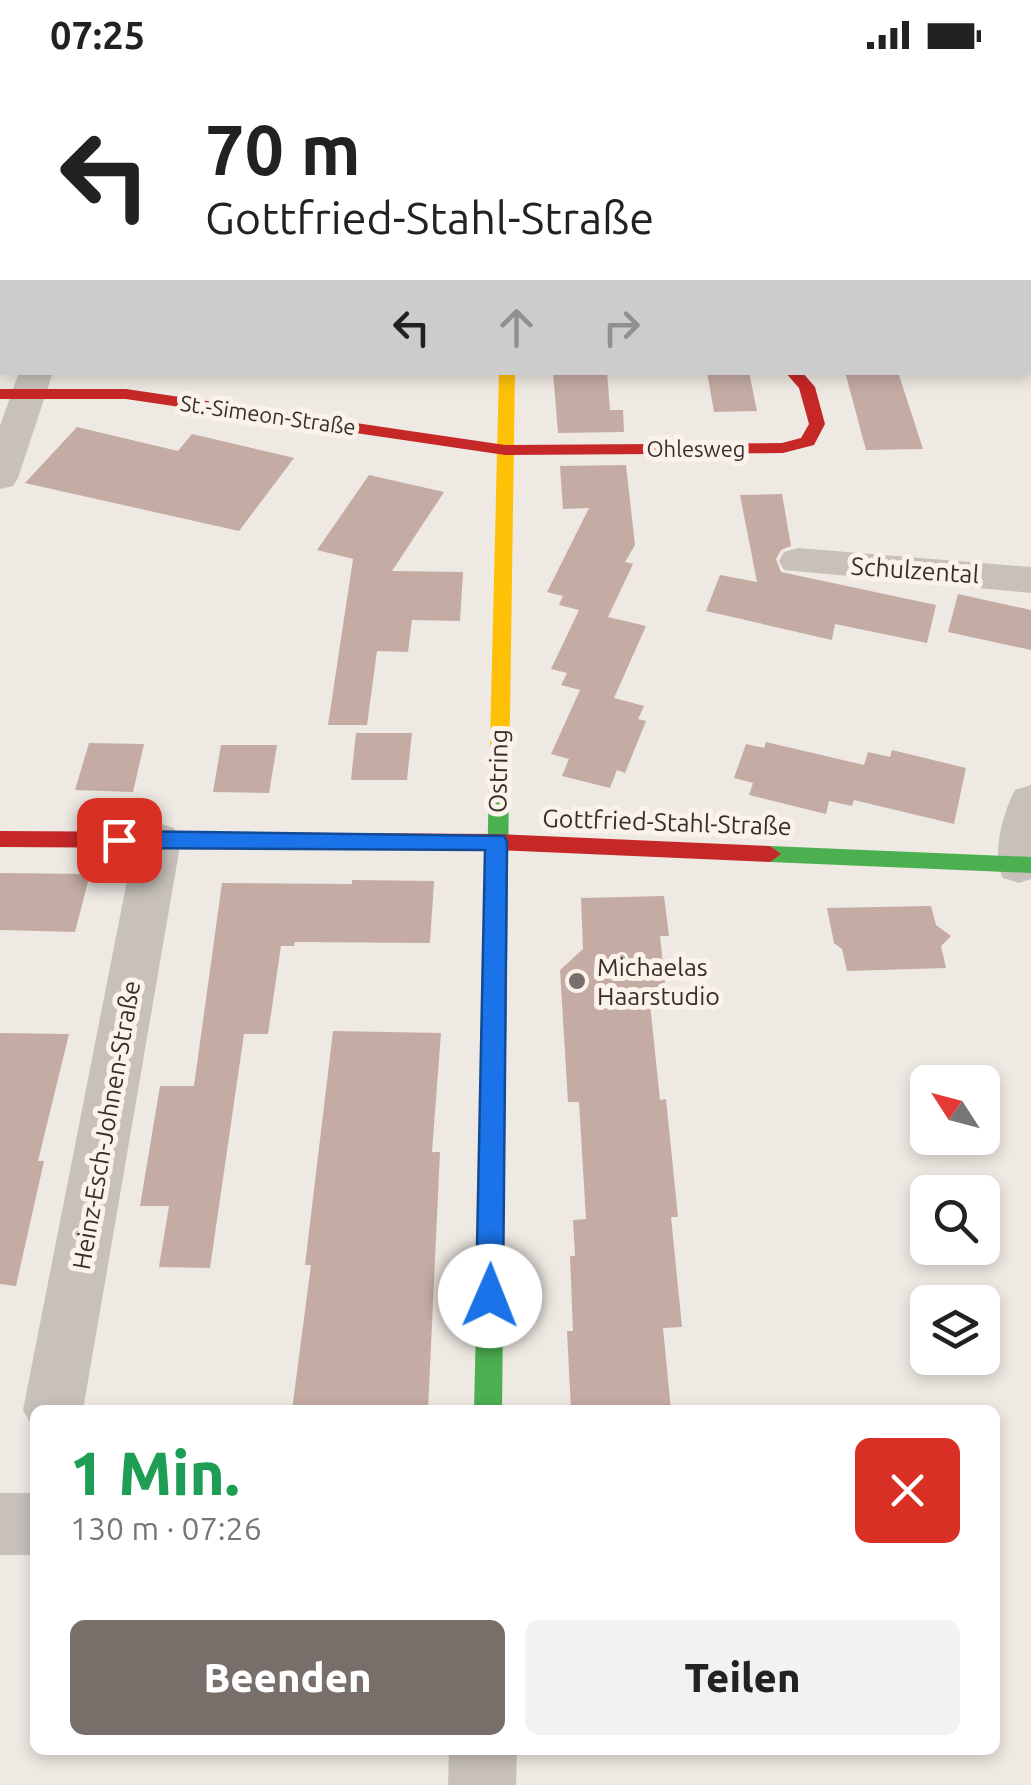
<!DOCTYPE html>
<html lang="de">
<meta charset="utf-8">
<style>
body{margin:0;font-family:Ubuntu,sans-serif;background:#f2f2f2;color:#222;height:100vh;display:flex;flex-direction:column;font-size:38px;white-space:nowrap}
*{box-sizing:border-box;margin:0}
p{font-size:32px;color:#767676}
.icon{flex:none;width:55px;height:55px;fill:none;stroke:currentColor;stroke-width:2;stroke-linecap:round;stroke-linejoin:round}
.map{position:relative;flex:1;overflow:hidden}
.drawer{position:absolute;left:30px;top:1335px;width:970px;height:350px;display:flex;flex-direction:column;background:#fff;border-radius:15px;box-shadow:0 5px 15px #0003}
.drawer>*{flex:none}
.hud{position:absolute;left:0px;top:0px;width:1032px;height:305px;box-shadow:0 5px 15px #0003;background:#fff;color:#222;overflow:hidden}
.needle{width:65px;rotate:306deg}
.fabs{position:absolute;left:910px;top:995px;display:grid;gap:20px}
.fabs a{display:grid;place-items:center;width:90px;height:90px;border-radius:15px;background:#fff;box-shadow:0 5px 15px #0003;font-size:50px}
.pin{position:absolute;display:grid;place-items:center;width:85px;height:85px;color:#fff;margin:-42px;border-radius:20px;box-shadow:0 5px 15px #0006}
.me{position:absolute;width:110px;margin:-55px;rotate:1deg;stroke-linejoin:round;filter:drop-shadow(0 0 8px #0008)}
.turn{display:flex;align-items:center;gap:35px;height:210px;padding:0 40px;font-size:45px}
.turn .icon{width:130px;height:130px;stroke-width:2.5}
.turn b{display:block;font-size:70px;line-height:85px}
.lanes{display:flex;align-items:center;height:95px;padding:0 40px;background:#0003;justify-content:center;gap:50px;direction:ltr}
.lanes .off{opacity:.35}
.round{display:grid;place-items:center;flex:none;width:105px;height:105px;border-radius:15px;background:#f2f2f2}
.headline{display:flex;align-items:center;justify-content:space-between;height:170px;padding:0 40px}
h1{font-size:60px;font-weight:800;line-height:75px;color:#1e9e55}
.primary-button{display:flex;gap:20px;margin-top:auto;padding:20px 40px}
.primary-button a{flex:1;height:115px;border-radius:15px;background:#796f6a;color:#fff;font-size:40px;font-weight:800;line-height:115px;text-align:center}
.primary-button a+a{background:#f2f2f2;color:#222}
.status{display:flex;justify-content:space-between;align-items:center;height:70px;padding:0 50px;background:#fff;direction:ltr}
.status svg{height:28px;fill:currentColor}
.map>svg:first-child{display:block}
</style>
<div class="status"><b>07:25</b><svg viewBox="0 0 49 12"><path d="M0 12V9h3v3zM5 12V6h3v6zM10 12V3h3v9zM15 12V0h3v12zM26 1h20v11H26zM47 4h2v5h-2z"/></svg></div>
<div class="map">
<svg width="1031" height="1715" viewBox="0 0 1031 1715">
<rect width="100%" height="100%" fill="#efe9e3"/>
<g fill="#c4aca4">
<path d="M553,302H607L610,340H623L624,362L558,363Z"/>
<path d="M707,302H749L757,341L714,342Z"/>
<path d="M845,302H898L923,379L866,380Z"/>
<path d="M77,357L178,381L192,364L294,388L239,461L25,413Z"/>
<path d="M626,395L635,475L625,492L633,494L608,547L646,556L614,628L644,636L638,649L646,651L625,703L617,700L610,718L562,706L569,689L551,684L580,620L561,615L567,603L551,599L579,540L559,535L563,526L547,522L589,438L563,439L560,396Z"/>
<path d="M369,405L444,422L392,501L463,502L460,551L412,550L408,582L377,581L367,655H328L353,489L317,480Z"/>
<path d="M782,424L791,476L781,480L776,489L781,502L936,535L927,573L835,554L832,570L706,541L720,505L757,512L740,425Z"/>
<path d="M958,524L1031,540V580L948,562Z"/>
<path d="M356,663H412L407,710H351Z"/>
<path d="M766,672L864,695L868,682L890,687L892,680L966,698L954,754L854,730L852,736L829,731L826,744L749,725L753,713L734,708L746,674L764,678Z"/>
<path d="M89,673L144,674L133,722L75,720Z"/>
<path d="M221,675H277L269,723L213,722Z"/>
<path d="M0,803L90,804L75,862L0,860Z"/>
<path d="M352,810L434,811L430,873L295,872L294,876H281L268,964H244L210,1198L159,1197L169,1136H140L160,1016H194L222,813L352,814Z"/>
<path d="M664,826L669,866H660L666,923L649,924L660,1030L666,1029L678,1147H671L682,1257L663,1258L671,1340H571L567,1261H573L570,1186H575L573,1150L586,1149L579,1032H568L560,900L583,879L581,828Z"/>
<path d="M931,836L936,855L951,866L941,876L946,898L847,901L842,879L834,873L827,838Z"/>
<path d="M333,961L441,963L432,1082H440L428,1340H292L311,1195H305Z"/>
<path d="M0,963L69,964L38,1091H44L16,1216L0,1214Z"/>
</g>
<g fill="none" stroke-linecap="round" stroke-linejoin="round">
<g fill="#c8c1bb" fill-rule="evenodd">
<path d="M19,302H53L18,408L13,416L0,419V356Z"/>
<path d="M798,478L1031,497V523L784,500L779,491L784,482Z"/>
<path d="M1031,715V809L1019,813L1003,808C991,786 1003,742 1015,720Z"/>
<path d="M158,753L174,758L181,770L83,1340H35V1362L23,1340L135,770L142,758Z"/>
<rect x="0" y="1423" width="35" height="62"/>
<path d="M449,1680H517L516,1715H448Z"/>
</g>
<g fill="#4caf50" fill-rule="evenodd">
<path d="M1030,249L1031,250V260L1030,259Z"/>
<path d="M499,706L509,714L502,1340H474L489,714Z"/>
<path d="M770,776L1031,787V803L770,792L759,784Z"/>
</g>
<g fill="#ffc107" fill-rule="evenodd">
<path d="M680,0H694L695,2H681Z"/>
<path d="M499,302H515L509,714L499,722L489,714Z"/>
</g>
<g fill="#c62828" fill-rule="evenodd">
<path d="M785,302H802L815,317L825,354L814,375L783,383L505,385L126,329H0V319H126L505,375L782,373L801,368L809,354L799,318Z"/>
<path d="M0,761L496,764L770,776L781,784L770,792L496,780L0,777Z"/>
</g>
</g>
<path fill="#1a73e8" stroke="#114b97" stroke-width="2.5" d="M119,761L504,766L507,772L503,1226L499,1236L490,1239L480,1236L476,1226L485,780L119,778L108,770Z"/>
<circle fill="#796f6a" stroke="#fbf3eb" stroke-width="4" cx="577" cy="911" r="10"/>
<g text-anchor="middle" stroke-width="10" stroke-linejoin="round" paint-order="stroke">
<g font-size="22" fill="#3a2e29" stroke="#fbf3eb">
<text transform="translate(268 345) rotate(8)" y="8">St.-Simeon-Straße</text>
<text x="696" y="387">Ohlesweg</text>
</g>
<g font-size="25" fill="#3a2e29" stroke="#fbf3eb">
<text transform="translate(915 500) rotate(4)" y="9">Schulzental</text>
<text transform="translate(498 701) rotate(-89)" y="9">Ostring</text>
<text transform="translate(667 752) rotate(2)" y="9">Gottfried-Stahl-Straße</text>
<text transform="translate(106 1055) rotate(-80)" y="9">Heinz-Esch-Johnen-Straße</text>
</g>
<g font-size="25" fill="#3a2e29" stroke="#fbf3eb" text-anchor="start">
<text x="597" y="906">Michaelas<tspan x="597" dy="29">Haarstudio</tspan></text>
</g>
</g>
</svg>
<div class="fabs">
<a><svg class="needle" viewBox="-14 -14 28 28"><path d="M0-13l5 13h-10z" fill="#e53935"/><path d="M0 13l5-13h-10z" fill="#767676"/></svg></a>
<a><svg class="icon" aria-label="search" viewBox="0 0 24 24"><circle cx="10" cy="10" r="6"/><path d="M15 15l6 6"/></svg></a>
<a><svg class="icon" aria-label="layers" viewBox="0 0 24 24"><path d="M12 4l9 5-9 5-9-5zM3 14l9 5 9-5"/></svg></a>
</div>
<div class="pin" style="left:119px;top:770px;background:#d93025"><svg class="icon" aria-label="arrive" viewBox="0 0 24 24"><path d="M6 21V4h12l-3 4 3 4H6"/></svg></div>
<svg class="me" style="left:490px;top:1226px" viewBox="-20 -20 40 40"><circle r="19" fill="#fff"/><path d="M0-13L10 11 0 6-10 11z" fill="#1a73e8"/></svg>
<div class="hud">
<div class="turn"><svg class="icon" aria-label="left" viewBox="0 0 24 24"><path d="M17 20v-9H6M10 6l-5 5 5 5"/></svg><div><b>70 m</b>Gottfried-Stahl-Straße</div></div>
<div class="lanes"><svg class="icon" aria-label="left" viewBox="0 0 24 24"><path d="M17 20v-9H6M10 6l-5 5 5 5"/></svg><svg class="icon off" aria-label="ahead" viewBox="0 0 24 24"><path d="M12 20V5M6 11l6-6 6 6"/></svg><svg class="icon off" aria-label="right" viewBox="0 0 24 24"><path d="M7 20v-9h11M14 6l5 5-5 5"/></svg></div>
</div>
<section class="drawer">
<div class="headline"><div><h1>1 Min.</h1><p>130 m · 07:26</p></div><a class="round" style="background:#d93025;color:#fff"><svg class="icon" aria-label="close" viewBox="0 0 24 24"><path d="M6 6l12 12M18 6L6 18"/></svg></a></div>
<div class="primary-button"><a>Beenden</a><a>Teilen</a></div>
</section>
</div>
